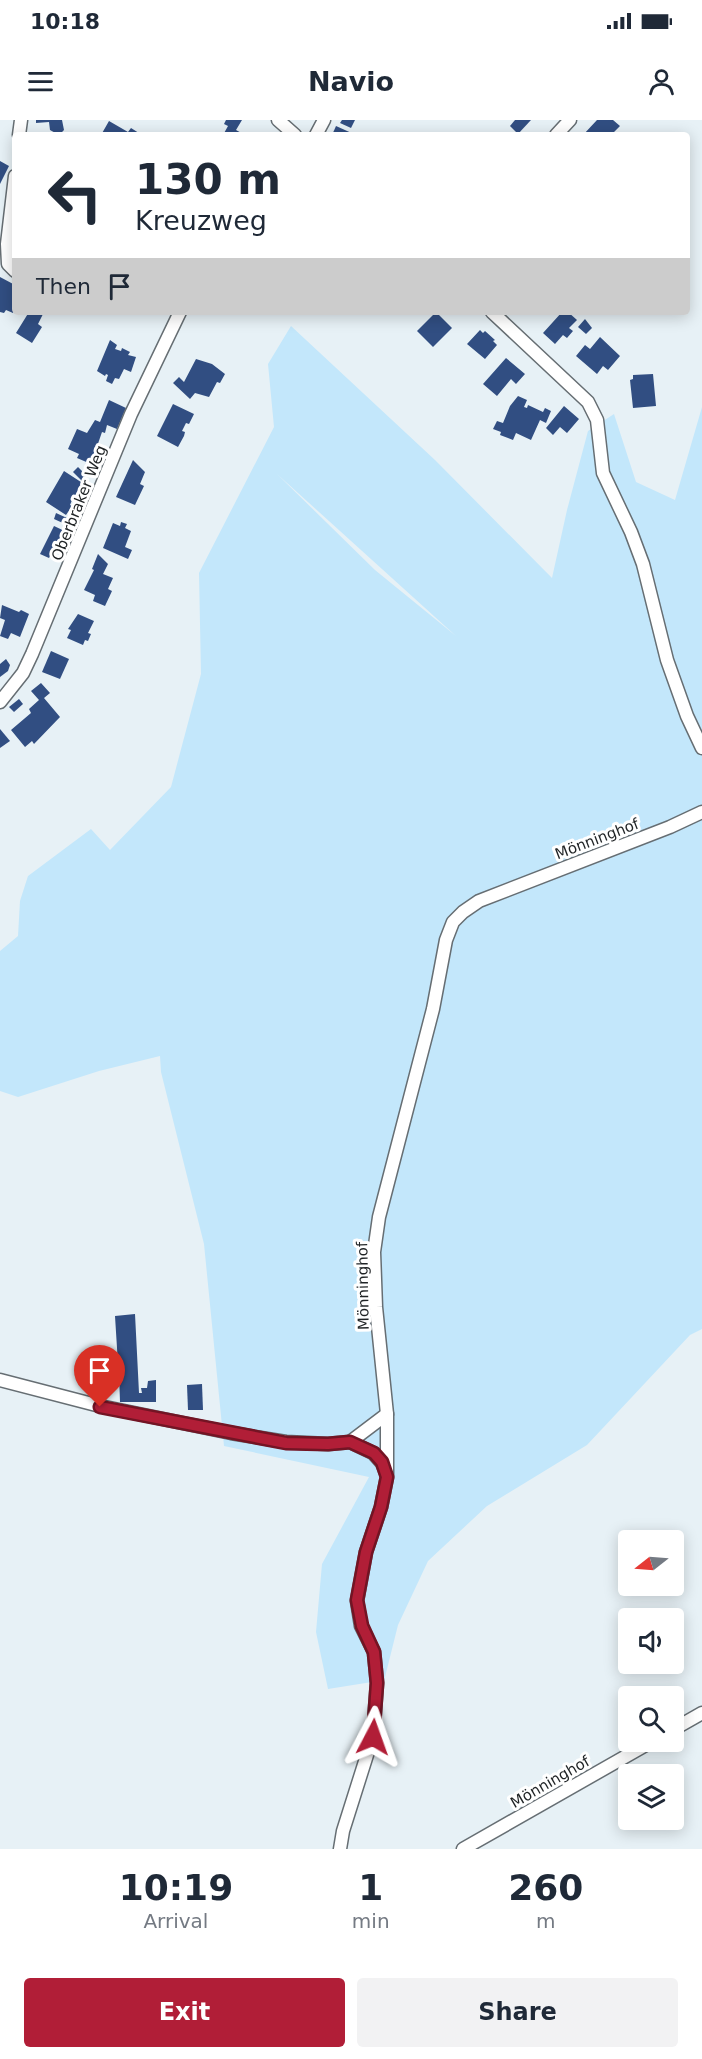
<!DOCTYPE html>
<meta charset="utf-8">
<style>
body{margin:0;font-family:"DejaVu Sans",sans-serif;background:#f2f2f3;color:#1f2937;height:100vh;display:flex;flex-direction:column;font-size:22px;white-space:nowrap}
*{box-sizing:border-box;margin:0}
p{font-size:20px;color:#747a83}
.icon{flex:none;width:33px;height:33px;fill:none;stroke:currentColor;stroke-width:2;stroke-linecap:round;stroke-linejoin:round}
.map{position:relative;height:1729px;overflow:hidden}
.sheet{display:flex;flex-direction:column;background:#fff;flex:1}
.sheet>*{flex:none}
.banner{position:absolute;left:12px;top:12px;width:678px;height:183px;border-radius:6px;box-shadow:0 3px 15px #0003;background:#fff;color:#1f2937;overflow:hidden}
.needle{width:39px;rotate:253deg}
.tools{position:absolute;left:618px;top:1410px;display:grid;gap:12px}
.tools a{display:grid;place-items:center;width:66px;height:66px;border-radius:6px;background:#fff;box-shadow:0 3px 15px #0003;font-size:30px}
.pin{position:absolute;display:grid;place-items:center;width:51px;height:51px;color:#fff;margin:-62px -26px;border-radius:50% 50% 50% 0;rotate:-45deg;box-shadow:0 0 6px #0007}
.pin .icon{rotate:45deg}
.me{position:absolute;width:66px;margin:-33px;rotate:4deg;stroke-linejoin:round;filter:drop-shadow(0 0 4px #0008)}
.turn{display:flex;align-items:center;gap:21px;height:126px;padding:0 24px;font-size:27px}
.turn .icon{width:78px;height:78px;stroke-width:2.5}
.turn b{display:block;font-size:42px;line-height:51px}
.then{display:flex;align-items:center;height:57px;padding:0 24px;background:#0003;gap:12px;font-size:22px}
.eta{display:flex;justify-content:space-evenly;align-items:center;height:102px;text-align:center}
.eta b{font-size:36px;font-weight:700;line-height:42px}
.cta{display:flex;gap:12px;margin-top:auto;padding:12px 24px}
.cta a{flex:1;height:69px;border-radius:6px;background:#b11e37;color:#fff;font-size:24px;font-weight:700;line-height:69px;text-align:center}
.cta a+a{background:#f2f2f3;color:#1f2937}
.status{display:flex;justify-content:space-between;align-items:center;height:42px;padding:0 30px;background:#fff;direction:ltr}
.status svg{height:16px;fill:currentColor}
header{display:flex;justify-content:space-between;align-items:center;height:78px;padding:0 24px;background:#fff;font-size:27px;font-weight:700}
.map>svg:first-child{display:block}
</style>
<div class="status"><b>10:18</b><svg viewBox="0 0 49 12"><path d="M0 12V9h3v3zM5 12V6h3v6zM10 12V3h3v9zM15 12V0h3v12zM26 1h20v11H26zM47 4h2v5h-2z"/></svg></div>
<header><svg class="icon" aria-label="menu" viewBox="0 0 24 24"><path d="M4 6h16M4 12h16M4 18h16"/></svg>Navio<svg class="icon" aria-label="person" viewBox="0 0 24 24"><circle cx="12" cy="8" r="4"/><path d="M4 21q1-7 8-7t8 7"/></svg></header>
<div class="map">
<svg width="702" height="1729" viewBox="0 0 702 1729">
<rect width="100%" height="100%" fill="#e7f1f6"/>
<path fill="#c3e7fb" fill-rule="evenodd" d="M291,206L435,340L552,458L567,390L588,311L614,294L636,362L675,380L702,287V1209L690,1215L587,1325L487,1386L428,1441L398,1505L381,1573L372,1562L328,1569L316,1512L322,1444L369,1357L224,1326L204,1124L161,952L160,936L99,951L18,977L0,971V831L18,816L20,781L28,756L91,709L110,730L171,667L201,554L199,453L274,307L268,244ZM277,354L456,516L375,450Z"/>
<g fill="#314e82">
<path d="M36,0H62L64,10L59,15L50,10L49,2L36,3Z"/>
<path d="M226,0H242L236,10L245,15H223L228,6L224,4Z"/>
<path d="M342,0H355L351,8L340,3Z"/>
<path d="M515,0H531L518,14L510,6Z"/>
<path d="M597,0H613L620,6L613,13L615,15H583Z"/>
<path d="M109,1L128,12L131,8L142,15H101Z"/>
<path d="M336,6L356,15H332Z"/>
<path d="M0,41L9,46L0,64Z"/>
<path d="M0,157L15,165V189L13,193L6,190L4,193L0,192Z"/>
<path d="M29,192H44L38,204L42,207L32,223L16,213Z"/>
<path d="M436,192L452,208L433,227L417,211Z"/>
<path d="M562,192H568L577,200L569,208L573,211L567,218L563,215L555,224L543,213Z"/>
<path d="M585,199L592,208L586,214L578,207Z"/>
<path d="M480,210L483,213L485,211L495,220L493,221L497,225L485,239L467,224Z"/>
<path d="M600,217L620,236L608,250L603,246L597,254L576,236L585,225L590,229Z"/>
<path d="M110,220L117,225L115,229L121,231L122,228L130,232L128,235L136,237L131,252L124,249L119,259L115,258L112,264L106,261L108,255L106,254L105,256L97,251Z"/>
<path d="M506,238L525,254L516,264L511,259L497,276L483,264Z"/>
<path d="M196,239L212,244L225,254L220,263L217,262L209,277L195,273L190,279L173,263L179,257L184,262Z"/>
<path d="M653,254L656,286L633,288L630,260L633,259V255Z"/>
<path d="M518,276L527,280L524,287L527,288L528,285L543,292L545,288L551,291L546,303L540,300L531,320L516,313L513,320L500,315L501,312L493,309L497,301L503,303L510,286Z"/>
<path d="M109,280L126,288L117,309L107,305L105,313L102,312L91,344L77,338L79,334L68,329L77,309L87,313L95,300L100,302Z"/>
<path d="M173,284L194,294L189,304L186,303L182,311L185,312L184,316L178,327L157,316Z"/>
<path d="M564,286L579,299L567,313L560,307L553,315L546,308Z"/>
<path d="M133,340L145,352L140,364L144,366L135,385L116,377Z"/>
<path d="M78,347L87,356L82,361L73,352Z"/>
<path d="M64,351L84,364L73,378L70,385L72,386L66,395L46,382Z"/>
<path d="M56,393L67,398L65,404L54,399Z"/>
<path d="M121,402L127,404L125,408L131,411L125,427L132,430L128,439L103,428L113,403L120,406Z"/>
<path d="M54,406L71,414L61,434L53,431L49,438L40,434Z"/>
<path d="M98,434L108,444L103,454L113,458L108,469L112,471L105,486L93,481L95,475L84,470L94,450L92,449Z"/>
<path d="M2,485L19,492L21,490L29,494L20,517L11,513L8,519L0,516L5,500L0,498Z"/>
<path d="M78,494L94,501L88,513L91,514L88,521L85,520L83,525L67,518L71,510L68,509Z"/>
<path d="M51,531L69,539L60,559L42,552Z"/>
<path d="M6,539L10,545L8,551L0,557V544Z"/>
<path d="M41,563L50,573L44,578L60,597L34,624L32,621L25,627L11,610L31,593L29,589L39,580L31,571Z"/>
<path d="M19,579L23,584L14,592L9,587Z"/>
<path d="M0,609L10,621L0,628Z"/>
<path d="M135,1194L139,1273H142L141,1268H147L148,1261L156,1260V1282H120L119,1254H123L122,1243L118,1244L115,1196Z"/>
<path d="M202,1264L203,1290H188L187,1265Z"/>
</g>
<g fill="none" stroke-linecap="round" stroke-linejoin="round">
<g stroke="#666e73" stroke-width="15">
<g id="minor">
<path d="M278,0L295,15"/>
<path d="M19,15L21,0"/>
<path d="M316,15L324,0"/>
<path d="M556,15L570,0"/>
<path d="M15,56L7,124L8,144L15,151"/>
<path d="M492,192L588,282L597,300L603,353L631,412L643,444L667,540L687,596L702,628"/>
<path d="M0,582L23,553L32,534L131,294L180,192"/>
<path d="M0,1260L100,1286L231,1313L286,1322L328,1324L350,1322L373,1333L382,1343L386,1353"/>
<path d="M350,1322L387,1294"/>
<path d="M674,1609L702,1593"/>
<path d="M340,1729L343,1711L373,1616L377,1563L374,1532L361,1506L357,1481L366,1432L381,1387L387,1357V1294L376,1187L374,1132L379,1097L433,889L446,820L453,802L463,792L479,781L670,707L702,692"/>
<path d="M463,1729L651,1622"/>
</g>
</g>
<use href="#minor" stroke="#fff" stroke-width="12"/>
</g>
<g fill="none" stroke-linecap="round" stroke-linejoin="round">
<g stroke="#731424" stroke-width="15">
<path id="route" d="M100,1287L286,1323L328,1324L350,1322L374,1333L382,1342L387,1357L381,1387L366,1432L357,1480L362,1506L374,1532L377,1563L373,1617"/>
</g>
<use href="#route" stroke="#b11e37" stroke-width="10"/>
</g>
<g text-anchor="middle" stroke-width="6" stroke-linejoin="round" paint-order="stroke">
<g font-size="15" fill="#1f2325" stroke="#fff">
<text transform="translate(79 383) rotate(-68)" y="5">Oberbraker Weg</text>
<text transform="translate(597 719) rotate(-21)" y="5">Mönninghof</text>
<text transform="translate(363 1166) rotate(-91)" y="5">Mönninghof</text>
<text transform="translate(550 1662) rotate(-30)" y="5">Mönninghof</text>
</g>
</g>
</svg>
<div class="tools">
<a><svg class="needle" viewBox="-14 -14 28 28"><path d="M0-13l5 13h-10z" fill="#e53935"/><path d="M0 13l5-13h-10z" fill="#747a83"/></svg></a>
<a><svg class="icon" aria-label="sound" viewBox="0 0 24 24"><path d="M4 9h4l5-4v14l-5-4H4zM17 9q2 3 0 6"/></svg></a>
<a><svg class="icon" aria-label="search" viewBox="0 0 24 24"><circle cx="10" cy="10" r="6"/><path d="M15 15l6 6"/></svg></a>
<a><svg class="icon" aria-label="layers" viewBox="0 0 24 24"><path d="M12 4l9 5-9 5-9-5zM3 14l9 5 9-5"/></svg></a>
</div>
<div class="pin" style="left:100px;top:1287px;background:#d93025"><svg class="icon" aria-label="arrive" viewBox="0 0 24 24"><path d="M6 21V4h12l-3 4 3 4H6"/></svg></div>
<svg class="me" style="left:373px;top:1617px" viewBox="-20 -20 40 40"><path d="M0-17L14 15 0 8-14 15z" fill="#b11e37" stroke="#fff" stroke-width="4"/></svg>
<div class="banner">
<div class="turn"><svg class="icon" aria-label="left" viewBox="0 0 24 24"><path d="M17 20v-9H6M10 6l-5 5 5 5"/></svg><div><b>130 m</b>Kreuzweg</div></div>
<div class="then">Then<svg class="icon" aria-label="arrive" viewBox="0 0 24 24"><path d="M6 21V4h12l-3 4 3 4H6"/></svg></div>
</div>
</div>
<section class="sheet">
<div class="eta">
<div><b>10:19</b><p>Arrival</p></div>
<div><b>1</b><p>min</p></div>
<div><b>260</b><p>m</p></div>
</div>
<div class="cta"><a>Exit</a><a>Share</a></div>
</section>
